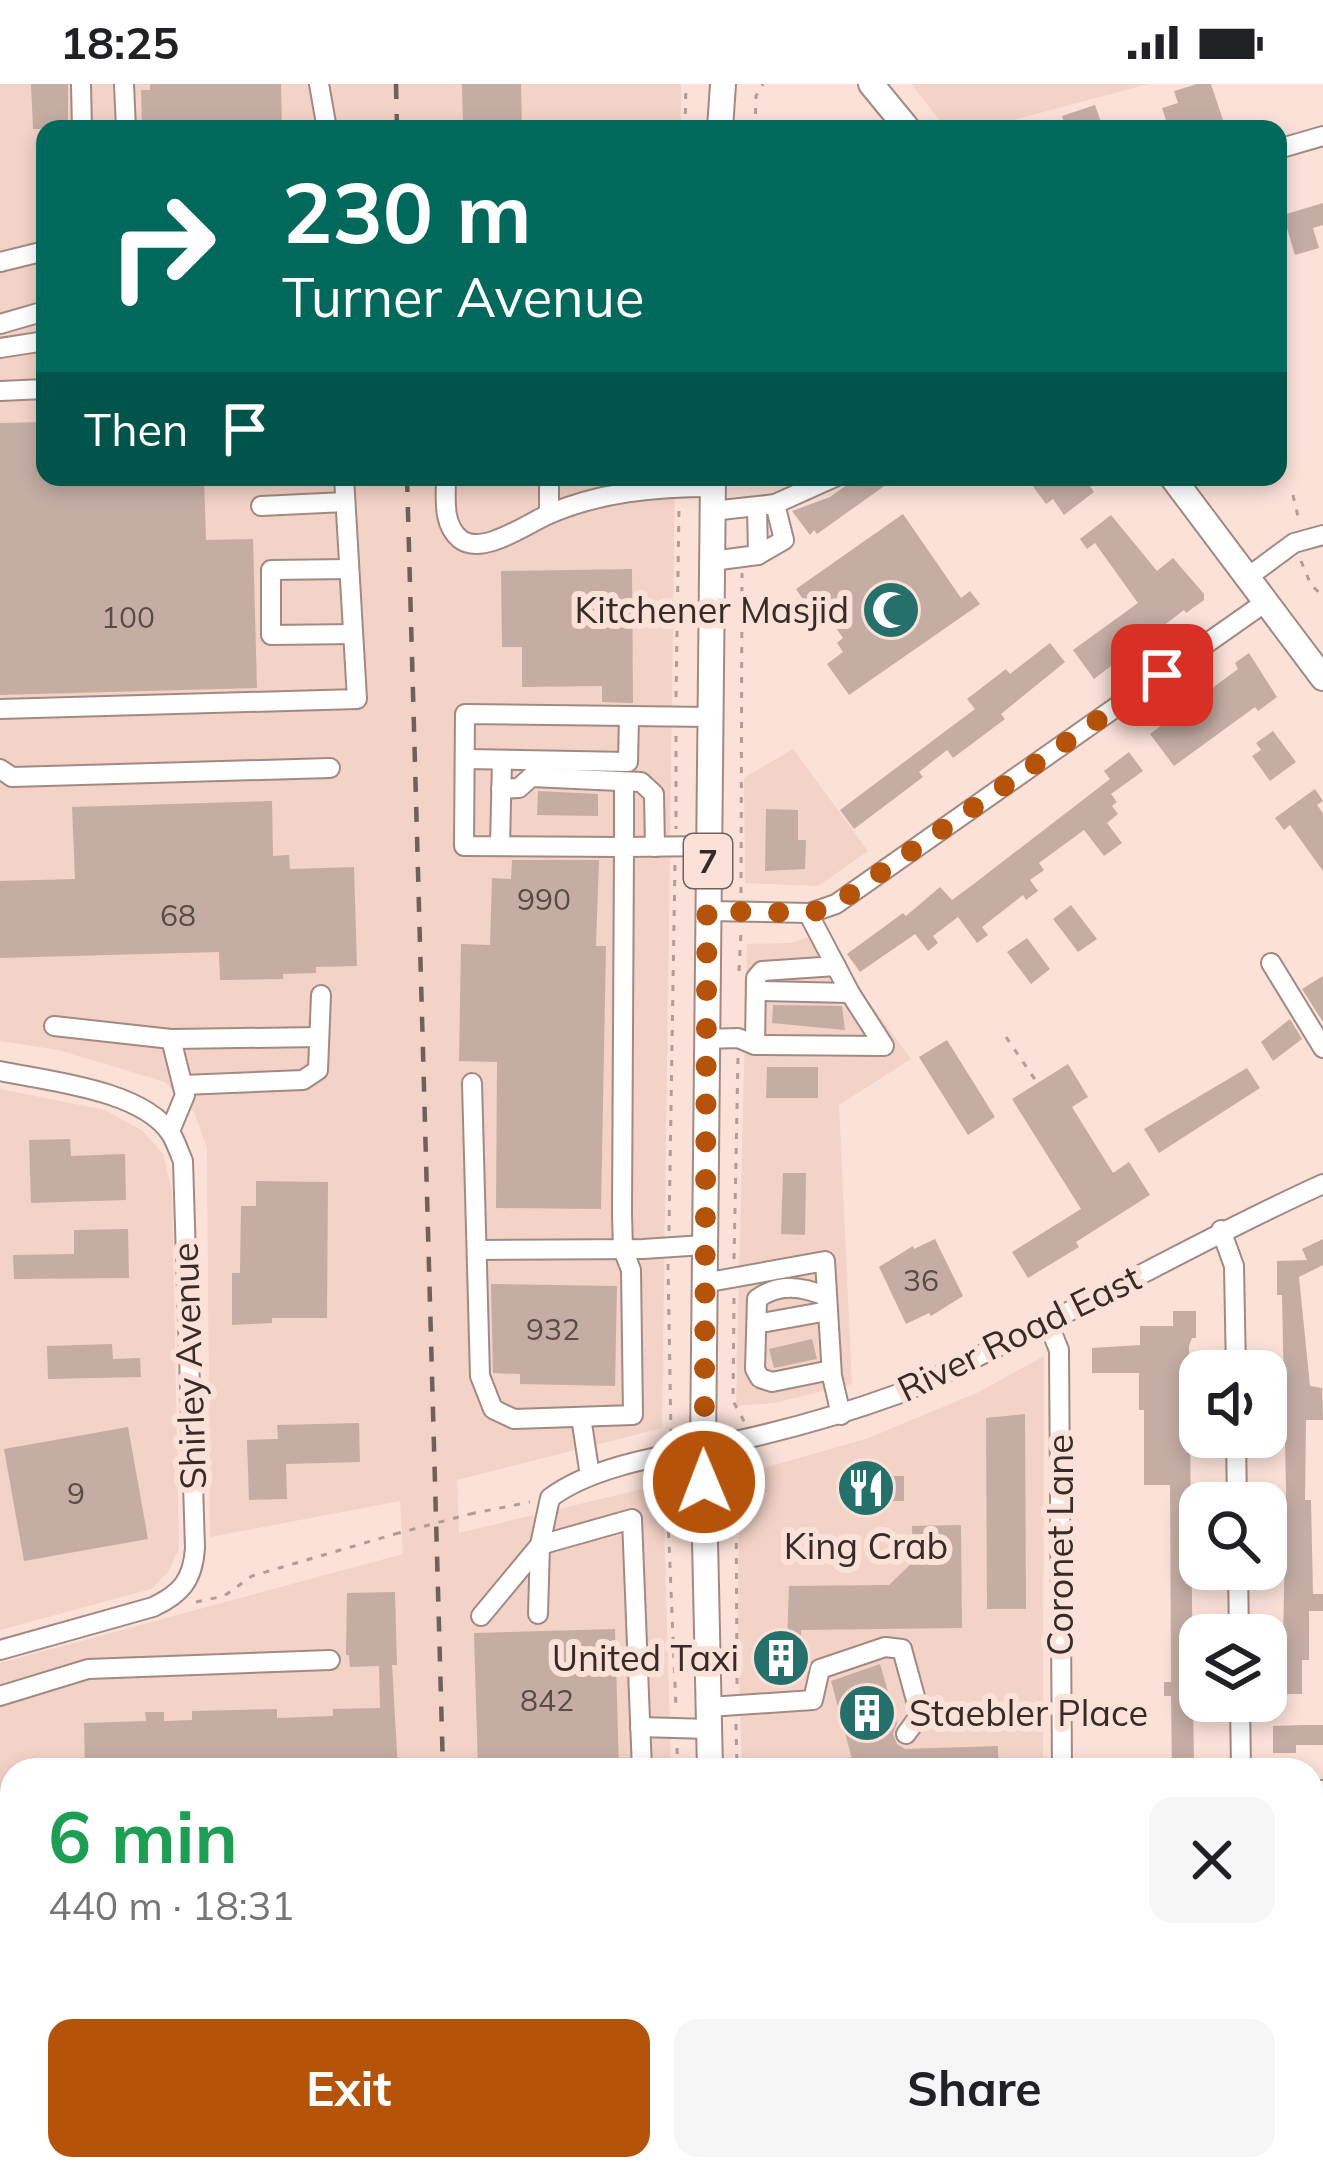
<!DOCTYPE html>
<meta charset="utf-8">
<style>
body{margin:0;font-family:Mulish,sans-serif;background:#f6f6f6;color:#202124;height:100vh;display:flex;flex-direction:column;font-size:45px;white-space:nowrap}
*{box-sizing:border-box;margin:0}
p{font-size:39px;color:#757577}
.icon{flex:none;width:66px;height:66px;fill:none;stroke:currentColor;stroke-width:2;stroke-linecap:round;stroke-linejoin:round}
.map{position:relative;flex:1;overflow:hidden}
.drawer{position:absolute;left:0px;top:1674px;width:1323px;height:423px;display:flex;flex-direction:column;background:#fff;border-radius:36px 36px 0 0;box-shadow:0 6px 18px #0003}
.drawer>*{flex:none}
.hud{position:absolute;left:36px;top:36px;width:1251px;height:366px;border-radius:24px;box-shadow:0 6px 18px #0003;background:#00695c;color:#fff;overflow:hidden}
.controls{position:absolute;left:1179px;top:1266px;display:grid;gap:24px}
.controls a{display:grid;place-items:center;width:108px;height:108px;border-radius:24px;background:#fff;box-shadow:0 6px 18px #0003;font-size:60px}
.pin{position:absolute;display:grid;place-items:center;width:102px;height:102px;color:#fff;margin:-51px;border-radius:24px;box-shadow:0 6px 18px #0006}
.me{position:absolute;width:132px;margin:-66px;rotate:359deg;stroke-linejoin:round;filter:drop-shadow(0 0 9px #0008)}
.turn{display:flex;align-items:center;gap:42px;height:252px;padding:0 48px;font-size:54px}
.turn .icon{width:156px;height:156px;stroke-width:2.5}
.turn b{display:block;font-size:84px;line-height:102px}
.then{display:flex;align-items:center;height:114px;padding:0 48px;background:#0003;gap:24px;font-size:45px}
.round{display:grid;place-items:center;flex:none;width:126px;height:126px;border-radius:24px;background:#f6f6f6}
.head{display:flex;align-items:center;justify-content:space-between;height:204px;padding:0 48px}
h1{font-size:72px;font-weight:700;line-height:90px;color:#1e9e55}
.cta{display:flex;gap:24px;margin-top:auto;padding:24px 48px}
.cta a{flex:1;height:138px;border-radius:24px;background:#b45309;color:#fff;font-size:48px;font-weight:700;line-height:138px;text-align:center}
.cta a+a{background:#f6f6f6;color:#202124}
.status{display:flex;justify-content:space-between;align-items:center;height:84px;padding:0 60px;background:#fff;direction:ltr}
.status svg{height:33px;fill:currentColor}
.map>svg:first-child{display:block}
</style>
<div class="status"><b>18:25</b><svg viewBox="0 0 49 12"><path d="M0 12V9h3v3zM5 12V6h3v6zM10 12V3h3v9zM15 12V0h3v12zM26 1h20v11H26zM47 4h2v5h-2z"/></svg></div>
<div class="map">
<svg width="1323" height="2096" viewBox="0 0 1323 2096">
<rect width="100%" height="100%" fill="#fbe1d8"/>
<g fill="#f3d2c7">
<path d="M0,0H681V45H45V393H675L662,1344L457,1396L459,1449L663,1400L671,1686H12V1995H0V1579L403,1470L400,1417L210,1453L207,1064L194,1028L165,998L59,966L0,957Z"/>
<path d="M911,0H1148L980,45H947Z"/>
<path d="M793,665L868,767L818,802L745,799L744,694Z"/>
<path d="M819,850L911,975L839,1021L852,1300L774,1319L736,1322L747,860L790,859Z"/>
<path d="M0,1005L105,1026L143,1047L163,1070L172,1107L179,1465L168,1488L151,1505L0,1546Z"/>
<path d="M1044,1272L1043,1686H742L738,1553L739,1391L866,1355L979,1308Z"/>
<rect x="416" y="2085" width="266" height="11"/>
<rect x="754" y="2085" width="344" height="11"/>
</g>
<path fill="#dba693" d="M257,2085H416V2096H256Z"/>
<g fill="#c5ada4">
<path d="M31,0H68V45H33Z"/>
<path d="M150,0H281L282,45L142,43L141,6H150Z"/>
<path d="M462,0H521L522,45H463Z"/>
<path d="M1197,0H1211L1223,36L1195,45H1169L1162,24L1178,19L1174,7Z"/>
<path d="M1095,21L1102,41L1066,45L1062,32Z"/>
<path d="M1323,119V141L1313,144L1319,164L1295,171L1283,131Z"/>
<path d="M45,338V393H204L206,456L253,455L257,604L0,611V339Z"/>
<path d="M858,393H897L817,450L814,446L810,451L792,427L830,413Z"/>
<path d="M1042,393H1083L1094,408L1064,431L1053,415L1046,420L1032,401Z"/>
<path d="M903,430L961,514L970,507L980,520L849,611L827,580L843,568L837,559L843,554L827,531L818,537L796,505Z"/>
<path d="M1111,431L1157,487L1173,474L1204,510V516L1186,529L1184,526L1094,595L1073,566L1138,519L1095,459L1087,465L1080,455Z"/>
<path d="M632,485L633,619L602,618V602L522,603V563H502L501,487Z"/>
<path d="M1050,559L1065,578L1001,630L1005,635L953,674L947,666L919,688L923,693L854,745L840,726L975,625L967,615L1006,585L1010,590Z"/>
<path d="M1249,569L1277,613L1258,627L1255,623L1174,682L1150,650L1238,585L1235,579Z"/>
<path d="M1273,647L1296,678L1270,697L1252,672L1261,666L1256,659Z"/>
<path d="M1129,668L1143,687L1111,710L1117,718L1112,722L1118,730L1107,739L1122,759L1104,772L1084,746L1039,779L1044,786L1030,796L1038,807L1026,816L1023,811L982,843L988,851L977,859L958,833L933,852L938,859L928,867L915,850L860,888L847,870L903,829L906,832L940,803L952,816L975,799L1110,695L1104,687Z"/>
<path d="M1315,705L1323,717L1317,721L1323,729V787L1290,741L1284,746L1275,734Z"/>
<path d="M538,707L598,710V732L537,731Z"/>
<path d="M272,717L273,772L289,771L290,785L354,783L357,882L316,883V889L283,890V895L220,896L219,868L0,874V797L75,795L72,723Z"/>
<path d="M766,725L798,726V756H806L805,785L765,787Z"/>
<path d="M512,776H599L596,862H606L601,1125L496,1124L497,978L459,977L461,860L490,861L492,794L511,795Z"/>
<path d="M1071,821L1097,855L1078,868L1053,835Z"/>
<path d="M1027,854L1050,885L1031,900L1007,868Z"/>
<path d="M1323,892V938L1302,905Z"/>
<path d="M773,921L842,922L845,946L772,939Z"/>
<path d="M1290,935L1302,955L1273,977L1261,958Z"/>
<path d="M947,956L995,1033L968,1051L919,973Z"/>
<path d="M1068,980L1088,1013L1072,1023L1113,1089L1129,1078L1150,1111L1076,1158L1079,1163L1028,1194L1012,1168L1081,1125L1012,1015Z"/>
<path d="M767,983H818V1014H766Z"/>
<path d="M1247,984L1260,1004L1159,1069L1144,1045Z"/>
<path d="M70,1055L71,1072L125,1070L126,1116L31,1119L29,1056Z"/>
<path d="M783,1089H806L805,1151L781,1150Z"/>
<path d="M256,1097L328,1098L327,1234H272V1239L232,1241V1189H240L241,1122H256Z"/>
<path d="M128,1145L129,1194L14,1195L13,1171L74,1170V1146Z"/>
<path d="M935,1155L963,1212L931,1232L929,1229L906,1240L879,1183L913,1162L914,1165Z"/>
<path d="M1323,1155V1181L1299,1193L1310,1302L1322,1304L1323,1336H1306L1305,1416H1311L1313,1510H1323V1527H1309V1576H1302V1610H1282L1286,1406L1282,1211H1277V1177L1307,1176L1302,1165Z"/>
<path d="M491,1200L617,1202L615,1302L520,1300V1290L493,1289Z"/>
<path d="M1173,1227H1196V1254H1192L1189,1262L1194,1686H1172L1171,1612H1164V1598H1171L1170,1401H1144V1326H1139V1289H1092V1264L1140,1261V1242H1173Z"/>
<path d="M812,1255L817,1275L774,1284L769,1265Z"/>
<path d="M112,1260L113,1275L140,1274L141,1293L48,1295L47,1262Z"/>
<path d="M1025,1330L1026,1525H987L986,1334Z"/>
<path d="M359,1339L360,1378L286,1380L287,1415L249,1416L247,1356L278,1355L277,1341Z"/>
<path d="M128,1343L148,1455L24,1477L4,1365Z"/>
<path d="M855,1392H904V1417H856Z"/>
<path d="M961,1441L962,1544L801,1546L802,1590L762,1591L761,1559L787,1558L789,1502L889,1501L913,1478L912,1442Z"/>
<path d="M395,1508L397,1581H392L398,1686H85L84,1639L146,1637L145,1628H164V1637L192,1636V1627L277,1625V1634L333,1632V1625L380,1624L379,1582L350,1583L349,1571H346L347,1509Z"/>
<path d="M615,1545L619,1686H478L474,1549Z"/>
<path d="M880,1580L897,1639L893,1650L897,1660L905,1665L998,1662V1686H855L831,1597Z"/>
<path d="M1302,1641H1323V1661H1296V1669H1273V1642Z"/>
</g>
<g fill="none" stroke-linecap="round" stroke-linejoin="round">
<g stroke="#a28a82" stroke-width="22">
<g id="minor">
<path d="M81,0L82,45"/>
<path d="M124,0L126,45"/>
<path d="M319,0L327,45"/>
<path d="M1278,65L1323,52"/>
<path d="M0,178L45,167"/>
<path d="M0,240L45,227"/>
<path d="M0,264L45,257"/>
<path d="M0,307L45,305"/>
<path d="M446,393C446,414 442,440 460,455C482,472 525,441 547,431C599,408 655,403 713,403"/>
<path d="M775,420L835,393"/>
<path d="M261,422L345,418"/>
<path d="M757,423L758,471"/>
<path d="M549,430V393"/>
<path d="M712,477L758,471L784,456L775,420L712,427"/>
<path d="M349,485L271,486V551L353,550"/>
<path d="M1248,493L1294,459L1323,451"/>
<path d="M0,625L357,615L344,393"/>
<path d="M465,675L628,678L629,632"/>
<path d="M0,685L12,693L330,684"/>
<path d="M501,705L519,704L531,693L641,698L654,710L655,763"/>
<path d="M624,706V763L464,762L465,630L710,633"/>
<path d="M500,762L502,676"/>
<path d="M707,827L810,829L836,820L1267,517"/>
<path d="M1271,879L1323,964"/>
<path d="M757,907L850,909"/>
<path d="M54,942L171,955L185,1011L170,1047"/>
<path d="M171,955L319,953"/>
<path d="M706,955L738,954L755,961L884,962L850,909L808,829"/>
<path d="M755,961L756,894L762,887L836,882"/>
<path d="M0,987C48,997 143,1006 171,1050C176,1058 179,1068 183,1077L195,1464C193,1496 181,1510 153,1523L0,1566"/>
<path d="M472,999L480,1292L493,1325L514,1335L633,1331L631,1186L623,1165L622,1129L624,763L708,762"/>
<path d="M183,1001L303,996L318,986L321,911"/>
<path d="M1221,1146L1234,1182L1236,1287"/>
<path d="M477,1166L643,1165L704,1161"/>
<path d="M704,1199L825,1177L832,1292L841,1331"/>
<path d="M827,1213C802,1202 779,1199 757,1215L755,1285L760,1294L772,1298L831,1286"/>
<path d="M767,1238L828,1227"/>
<path d="M1048,1239L1059,1266L1062,1686"/>
<path d="M581,1333L590,1392"/>
<path d="M1236,1353L1237,1419"/>
<path d="M1238,1485L1239,1551"/>
<path d="M538,1530L540,1461L550,1414C597,1378 683,1369 740,1356C794,1344 846,1329 898,1310C932,1297 964,1279 997,1263C1107,1211 1212,1150 1323,1100"/>
<path d="M481,1532L540,1461L632,1435L642,1686"/>
<path d="M0,1612L88,1585L330,1576"/>
<path d="M1240,1617L1241,1686"/>
<path d="M709,1623L813,1616L820,1585L885,1563L902,1565L920,1631L906,1650"/>
<path d="M640,1643L709,1645"/>
<path d="M1311,1706H1323"/>
<path d="M772,2085V2096"/>
<path d="M1085,2085V2096"/>
<path d="M1245,2085V2096"/>
<path d="M508,2095L613,2089"/>
<path d="M178,2096L191,2095"/>
</g>
</g>
<g stroke="#a28a82" stroke-width="28">
<g id="major">
<path d="M871,0L908,45"/>
<path d="M720,45L723,0"/>
<path d="M1172,393L1323,594"/>
<path d="M710,1686L703,1364L713,393"/>
<path d="M719,2085L720,2096"/>
</g>
</g>
<g stroke="#b19d96" stroke-width="3" stroke-dasharray="6 9" stroke-linecap="butt">
<path d="M685,45L686,0"/>
<path d="M755,45L756,12L763,0"/>
<path d="M742,393V407"/>
<path d="M1293,411L1299,437"/>
<path d="M1301,477L1311,501L1323,512"/>
<path d="M676,613L679,424"/>
<path d="M676,652V745"/>
<path d="M741,809L742,489"/>
<path d="M739,887L741,848"/>
<path d="M1006,953L1036,997"/>
<path d="M669,1147L675,778"/>
<path d="M734,1175L738,974"/>
<path d="M668,1180L671,1350"/>
<path d="M734,1214L733,1317L745,1339"/>
<path d="M666,1388L676,1624"/>
<path d="M470,1430L530,1418"/>
<path d="M196,1518L224,1512L252,1492L395,1450"/>
<path d="M737,1600L736,1392L745,1372"/>
<path d="M736,1640L737,1686"/>
<path d="M677,1664L678,1686"/>
<path d="M688,2085L689,2096"/>
<path d="M751,2085V2096"/>
</g>
<use href="#minor" stroke="#fff" stroke-width="18"/>
<use href="#major" stroke="#fff" stroke-width="24"/>
<g stroke="#6e605a" stroke-width="4.5" stroke-dasharray="15 15" stroke-linecap="butt">
<path d="M396,0L397,45"/>
<path d="M407,393L443,1686"/>
<path d="M441,2085V2096"/>
</g>
<path stroke="#b19d96" stroke-width="3" stroke-dasharray="6 9" stroke-linecap="butt" d="M395,1450L470,1430"/>
</g>
<g fill="none" stroke-linecap="round" stroke-linejoin="round">
<path stroke="#b45309" stroke-width="21" stroke-dasharray="0 37.8" d="M704,1398L707,827L810,829L836,820L1162,591"/>
</g>
<defs>
<g id="mosque-disc" transform="scale(3)"><circle r="9.5" fill="#26706c" stroke="#fbe1d8"/><path d="M3.5-4.9A6 6 0 1 0 3.5 4.9A5 5 0 1 1 3.5-4.9Z" fill="#fff"/></g>
<g id="restaurant-disc" transform="scale(3)"><circle r="9.5" fill="#26706c" stroke="#fbe1d8"/><path d="M-5-6h1v4h1v-4h1v4h1v-4h1v5L-1.5 .5V6h-2V.5L-5-1ZM5-6V6H3V1.5H1.5Q1.5-4 5-6Z" fill="#fff"/></g>
<g id="building-disc" transform="scale(3)"><circle r="9.5" fill="#26706c" stroke="#fbe1d8"/><path d="M-4-6H4V6H1V3H-1V6H-4ZM-2.5-4.3h1.7v1.8h-1.7ZM.8-4.3h1.7v1.8H.8ZM-2.5-1h1.7V.8h-1.7ZM.8-1h1.7V.8H.8Z" fill="#fff"/></g>
</defs>
<g fill-rule="evenodd">
<use href="#mosque-disc" x="891" y="526"/>
<use href="#restaurant-disc" x="866" y="1404"/>
<use href="#building-disc" x="781" y="1574"/>
<use href="#building-disc" x="867" y="1629"/>
</g>
<g text-anchor="middle" stroke-width="12" stroke-linejoin="round" paint-order="stroke">
<g font-size="30" fill="#594c47">
<text x="128" y="544">100</text>
<text x="544" y="826">990</text>
<text x="178" y="842">68</text>
<text x="921" y="1207">36</text>
<text x="553" y="1256">932</text>
<text x="76" y="1420">9</text>
<text x="547" y="1627">842</text>
</g>
<rect fill="#fbe1d8" stroke="#70625d" stroke-width="3" x="684" y="750" width="48" height="54" rx="9"/>
<g font-size="33" font-weight="bold" fill="#352c28">
<text x="708" y="789">7</text>
</g>
<g font-size="36" fill="#352c28" stroke="#fbe1d8" text-anchor="end">
<text x="849" y="539">Kitchener Masjid</text>
<text x="866" y="1475" text-anchor="middle">King Crab</text>
<text x="739" y="1587">United Taxi</text>
<text x="909" y="1642" text-anchor="start">Staebler Place</text>
</g>
<g font-size="36" fill="#352c28" stroke="#fbe1d8">
<text transform="translate(1019 1249) rotate(-26)" y="13">River Road East</text>
<text transform="translate(189 1282) rotate(-92)" y="13">Shirley Avenue</text>
<text transform="translate(1060 1461) rotate(-90)" y="13">Coronet Lane</text>
</g>
</g>
</svg>
<div class="controls">
<a><svg class="icon" aria-label="sound" viewBox="0 0 24 24"><path d="M4 9h4l5-4v14l-5-4H4zM17 9q2 3 0 6"/></svg></a>
<a><svg class="icon" aria-label="search" viewBox="0 0 24 24"><circle cx="10" cy="10" r="6"/><path d="M15 15l6 6"/></svg></a>
<a><svg class="icon" aria-label="layers" viewBox="0 0 24 24"><path d="M12 4l9 5-9 5-9-5zM3 14l9 5 9-5"/></svg></a>
</div>
<div class="pin" style="left:1162px;top:591px;background:#d93025"><svg class="icon" aria-label="arrive" viewBox="0 0 24 24"><path d="M6 21V4h12l-3 4 3 4H6"/></svg></div>
<svg class="me" style="left:704px;top:1398px" viewBox="-20 -20 40 40"><circle r="17" fill="#b45309" stroke="#fff" stroke-width="3"/><path d="M0-11L8 9 0 5-8 9z" fill="#fff"/></svg>
<div class="hud">
<div class="turn"><svg class="icon" aria-label="right" viewBox="0 0 24 24"><path d="M7 20v-9h11M14 6l5 5-5 5"/></svg><div><b>230 m</b>Turner Avenue</div></div>
<div class="then">Then<svg class="icon" aria-label="arrive" viewBox="0 0 24 24"><path d="M6 21V4h12l-3 4 3 4H6"/></svg></div>
</div>
<section class="drawer">
<div class="head"><div><h1>6 min</h1><p>440 m · 18:31</p></div><a class="round"><svg class="icon" aria-label="close" viewBox="0 0 24 24"><path d="M6 6l12 12M18 6L6 18"/></svg></a></div>
<div class="cta"><a>Exit</a><a>Share</a></div>
</section>
</div>
